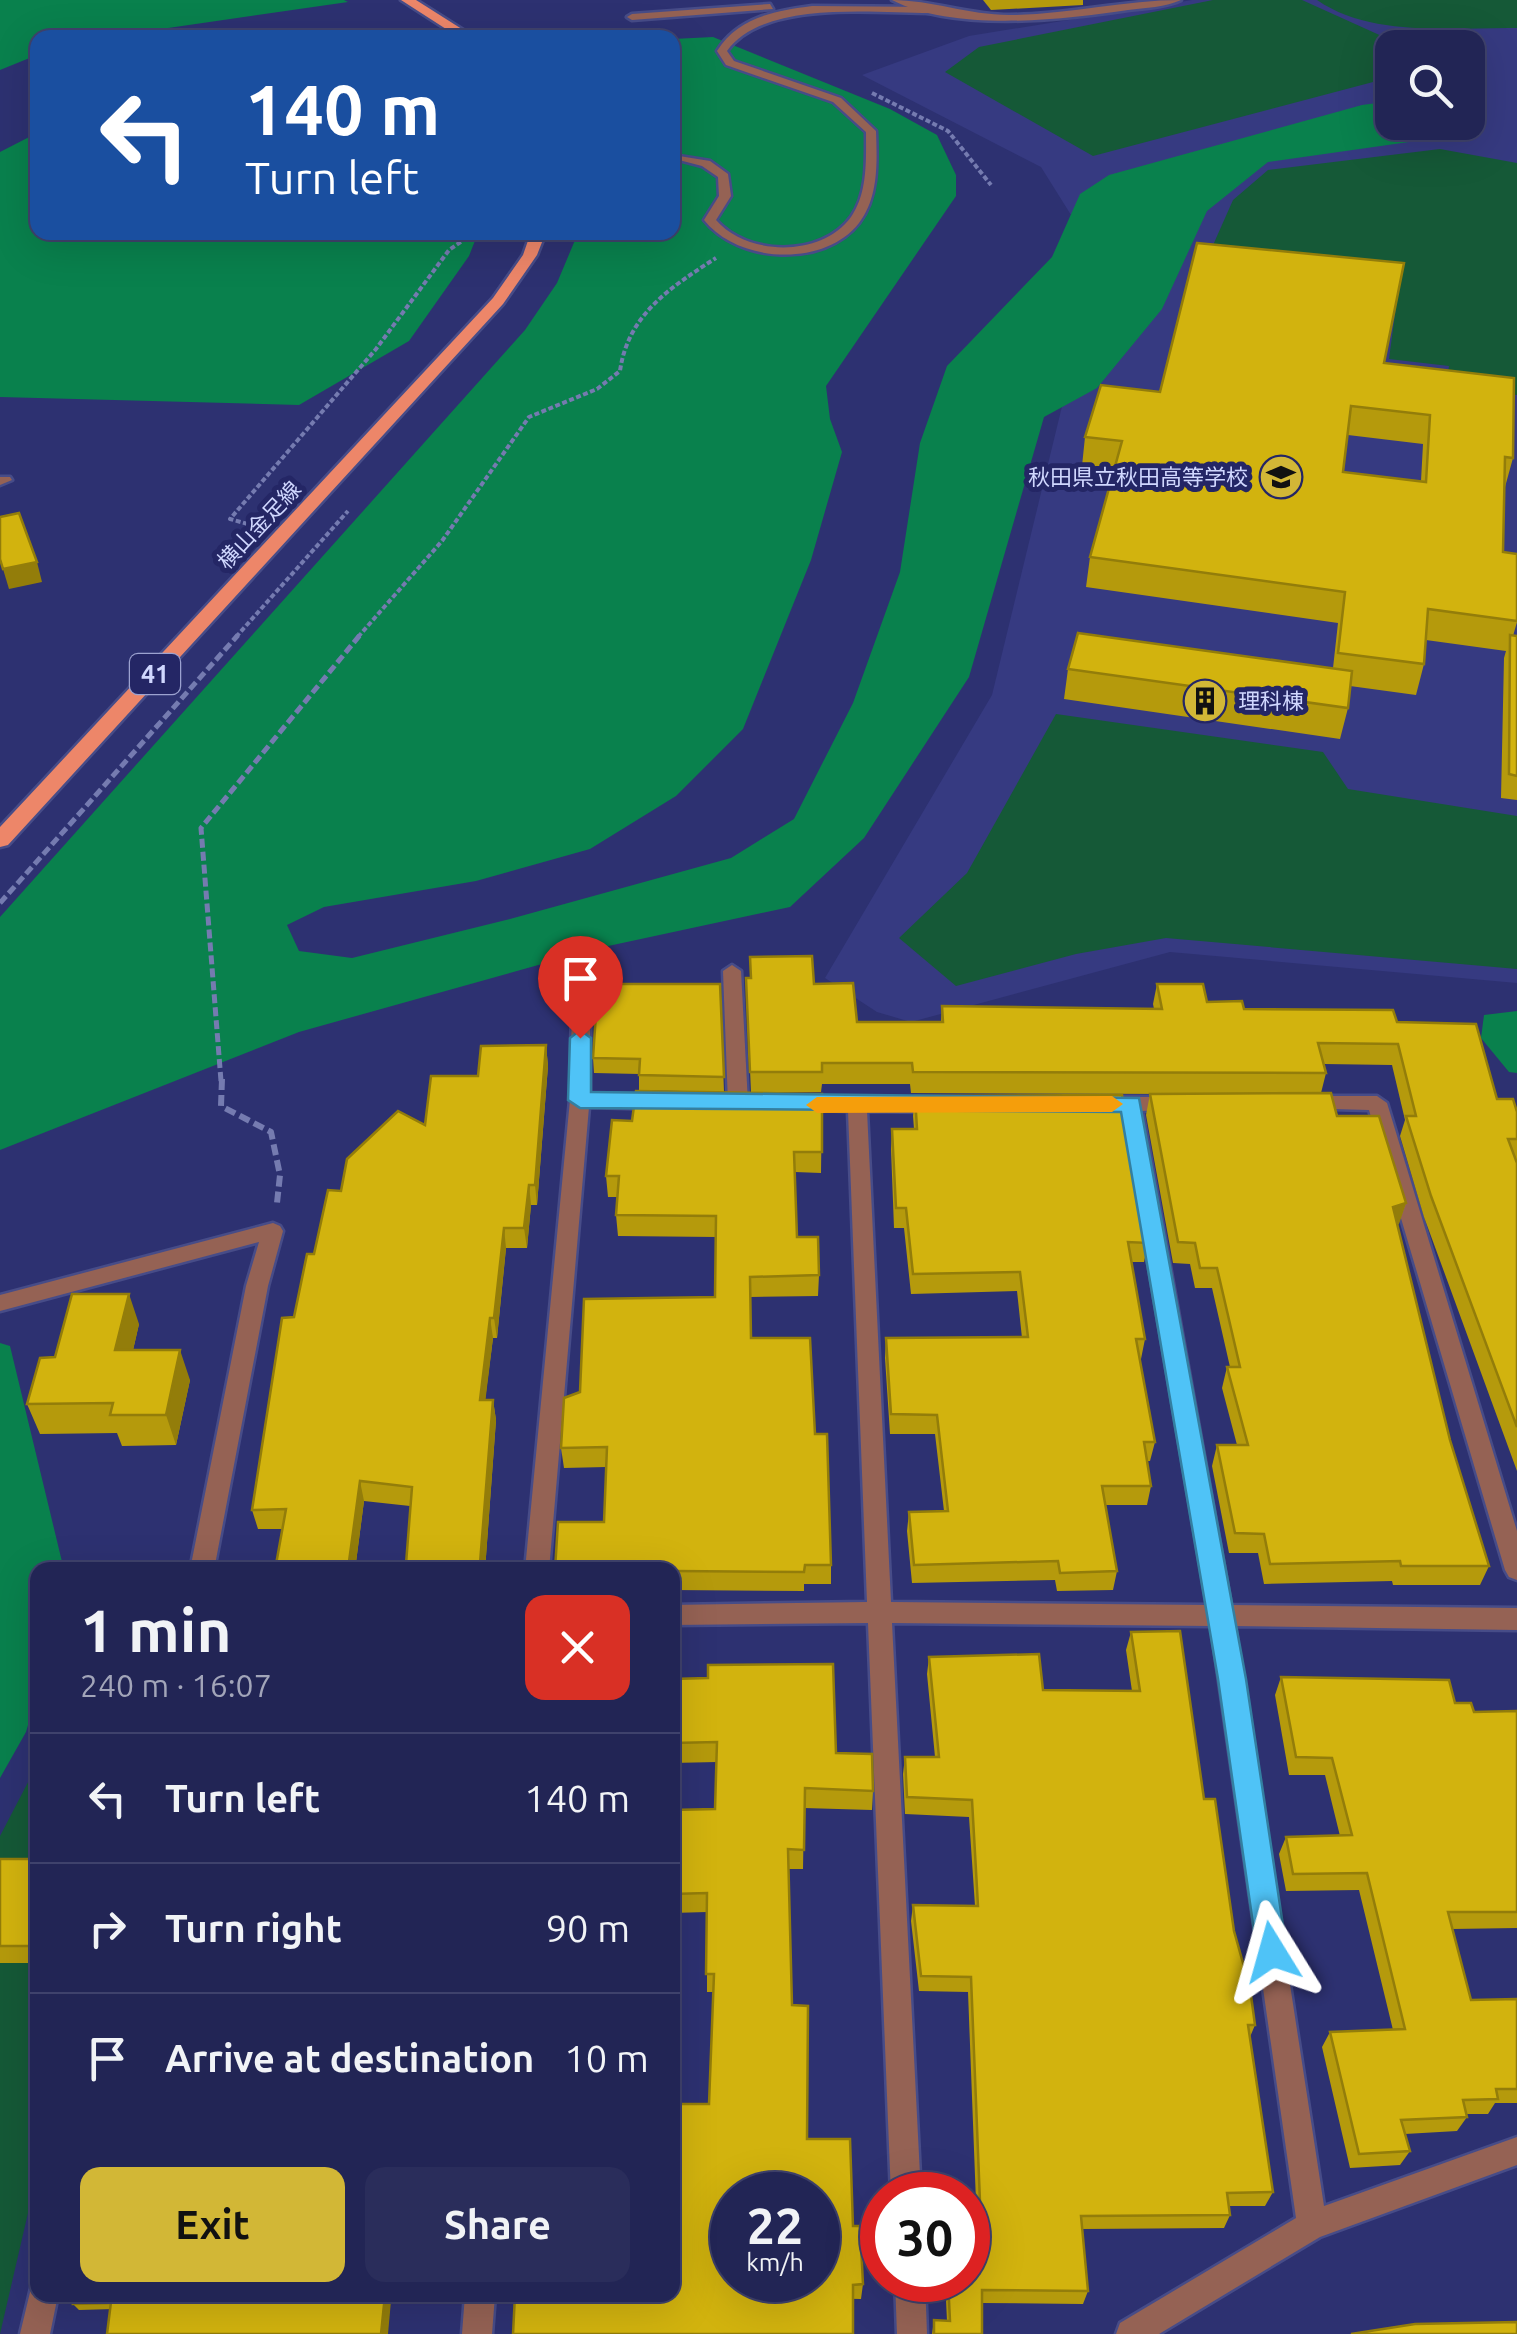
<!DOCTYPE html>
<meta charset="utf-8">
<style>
body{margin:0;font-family:Ubuntu,"Noto Sans JP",sans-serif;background:#2a2d5b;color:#f1f3f6;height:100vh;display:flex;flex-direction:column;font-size:38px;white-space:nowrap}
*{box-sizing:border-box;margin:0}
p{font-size:32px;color:#a2a5b9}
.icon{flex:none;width:55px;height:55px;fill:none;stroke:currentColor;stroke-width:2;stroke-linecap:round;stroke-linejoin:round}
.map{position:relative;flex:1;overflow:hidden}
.drawer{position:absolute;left:30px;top:1562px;width:650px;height:740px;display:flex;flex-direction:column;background:#222555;border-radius:20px;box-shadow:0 10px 40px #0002,0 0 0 2px #3f426c}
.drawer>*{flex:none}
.guide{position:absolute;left:30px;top:30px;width:650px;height:210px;border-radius:20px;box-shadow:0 10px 40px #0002,0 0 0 2px #3f426c;background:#1a4fa0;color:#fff;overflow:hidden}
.tools{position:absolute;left:1375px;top:30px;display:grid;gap:20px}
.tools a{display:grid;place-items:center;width:110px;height:110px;border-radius:20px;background:#222555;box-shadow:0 10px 40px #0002,0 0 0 2px #3f426c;font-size:50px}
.speed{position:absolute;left:710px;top:2172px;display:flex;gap:20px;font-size:50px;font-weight:700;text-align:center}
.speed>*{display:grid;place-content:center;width:130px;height:130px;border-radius:50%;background:#222555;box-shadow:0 10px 40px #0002,0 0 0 2px #3f426c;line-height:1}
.speed small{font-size:25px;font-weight:400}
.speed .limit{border:15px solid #d22;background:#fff;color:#111}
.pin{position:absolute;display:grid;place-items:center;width:85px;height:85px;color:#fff;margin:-102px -42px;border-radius:50% 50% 50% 0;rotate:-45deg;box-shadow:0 0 10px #0007}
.pin .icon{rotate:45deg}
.me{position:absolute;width:110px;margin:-55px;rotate:352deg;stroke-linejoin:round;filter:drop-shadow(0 0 8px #0008)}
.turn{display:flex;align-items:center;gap:35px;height:210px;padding:0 50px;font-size:45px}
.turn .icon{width:130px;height:130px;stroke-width:2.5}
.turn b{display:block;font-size:70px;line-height:85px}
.round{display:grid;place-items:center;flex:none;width:105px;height:105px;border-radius:20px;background:#2a2d5b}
.summary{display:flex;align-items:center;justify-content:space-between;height:170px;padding:0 50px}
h1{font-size:60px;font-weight:700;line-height:75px}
.button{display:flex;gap:20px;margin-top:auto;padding:20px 50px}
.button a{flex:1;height:115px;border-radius:20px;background:#d2b736;color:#111;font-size:40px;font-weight:700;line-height:115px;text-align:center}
.button a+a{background:#2a2d5b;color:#f1f3f6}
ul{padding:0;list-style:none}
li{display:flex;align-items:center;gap:30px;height:130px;padding:0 50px;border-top:2px solid #3f426c}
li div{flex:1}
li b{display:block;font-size:38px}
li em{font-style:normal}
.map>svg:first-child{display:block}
</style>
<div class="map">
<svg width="1517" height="2334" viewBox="0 0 1517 2334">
<rect width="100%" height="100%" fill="#2d3171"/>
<path fill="#363a81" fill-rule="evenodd" d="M1192,0H1517V983L1170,952L911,1022L877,1012L825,978L992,695L1098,258L1041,167L862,75L969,36ZM1392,48H1468V122H1392Z"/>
<g fill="#155937">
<path d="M1213,0H1302L1406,47L1392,48V77L1093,156L945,72L979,47Z"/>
<path d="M1317,0H1517V28C1453,27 1372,38 1317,0Z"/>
<path d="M1440,149L1517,163V395L1446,387L1449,366L1389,359L1398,292L1202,270L1233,200L1268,170Z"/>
<path d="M1056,714L1323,752L1348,789L1517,816V969L1166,938L1076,954L956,986L899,938L967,873Z"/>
<path d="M37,1765V2174L0,2334V1836Z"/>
</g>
<g fill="#09814d">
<path d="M0,0H344L348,2L106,37L38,38L37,55L0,70Z"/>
<path d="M713,37L890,109L937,135L956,175V196L826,386L830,419L842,452L811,560L743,729L676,796L590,849L476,881L324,907L287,925L299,951L352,958L510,919L731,858L794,819L853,703L900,572L920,443L947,366L1052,257L1080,194L1109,175L1362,105L1392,101V122L1440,123L1437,138L1268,162L1207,211L1162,309L1097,388L1044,417L969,677L864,838L790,907L599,948L299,1032L0,1150V917L525,330L557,283L578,233L672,232L673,39Z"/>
<path d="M37,133L38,232L478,233L469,256L409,341L299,405L0,397V152Z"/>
<path d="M1517,1011V1073L1509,1072L1481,1038L1484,1015Z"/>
<path d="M0,1343L10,1346L64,1570H38L37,1694L26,1732L0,1778Z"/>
</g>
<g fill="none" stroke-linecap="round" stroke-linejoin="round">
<g stroke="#474c88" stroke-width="5">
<path id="service" d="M0,477H10L12,480L0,485Z"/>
</g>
<g stroke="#474c88" stroke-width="5">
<g id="minor">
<path d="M770,4L773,9L632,20L627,17L632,14Z"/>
<path d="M812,6L930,7L935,10L930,13C872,13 763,0 727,51L734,61L841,98L876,131C877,161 879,197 859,223C824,268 738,263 704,220L719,196L718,177L702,166L679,160V156L710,161L728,174L731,196L716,220C747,256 821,258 851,217C868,193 866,159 866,132L833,102L726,65L717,51C738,17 775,11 812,6Z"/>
<path d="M732,965L741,971L748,1103L738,1110L728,1103L723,971Z"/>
<path d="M581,1000L590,1006V1093L662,1095L672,1102L662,1109L589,1107L549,1570H525L570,1100L572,1006Z"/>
<path d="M1306,1096H1377L1387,1103L1517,1531V1580L1509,1577L1505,1570L1369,1110L1299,1108L1296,1103L1299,1098Z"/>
<path d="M796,1097L937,1098L947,1105L937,1112L867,1111L891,1602L1207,1605L1122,1111H1096L1086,1104L1096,1097H1172L1182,1104L1179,1109L1142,1111L1231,1605L1517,1608V1630L1235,1626L1324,2206L1517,2137V2165L1320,2237L1159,2334H1116L1120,2323L1296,2218L1211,1626L892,1623L921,2195H891L868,1623L672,1625V1605L867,1602L848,1111L789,1109L786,1104Z"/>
<path d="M273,1223L280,1226L283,1231L268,1286L214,1570H190L246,1286L259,1242L0,1311V1295Z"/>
<path d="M895,2280H925L927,2334H897Z"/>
<path d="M38,2282V2295H58L50,2334H20L32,2284Z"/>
<path d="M465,2295H495L492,2334H462Z"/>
</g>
</g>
<g stroke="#474c88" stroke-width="5">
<path id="tertiary" d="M892,0C931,0 969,15 1009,15C1067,15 1123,0 1181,0C1166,7 1145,8 1128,10C1061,20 954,32 892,0Z"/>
</g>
<g stroke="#474c88" stroke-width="5">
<g id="primary">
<path d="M401,0H416L476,38H460Z"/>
<path d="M531,232H546L537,255L503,304L8,845L0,847V827L493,298L523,255Z"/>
</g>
</g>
<g stroke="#757bb0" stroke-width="4" stroke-dasharray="5 2.5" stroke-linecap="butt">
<path d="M872,93L948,131L991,185"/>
<path d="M255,526L230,519L376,349L449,250L475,232"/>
<path d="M236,637L348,511"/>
<path d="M358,637L442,541L529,417L597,389L620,371C628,314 671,287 716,258"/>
</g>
<g stroke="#757bb0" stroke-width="5" stroke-dasharray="9 4" stroke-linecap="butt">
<path d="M0,903L238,635"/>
<path d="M221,1081L201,828L360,635"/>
</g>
<path stroke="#757bb0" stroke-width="6" stroke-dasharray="11 5" stroke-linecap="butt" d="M222,1079L221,1106L271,1132L280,1175L277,1203"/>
<use href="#service" fill="#956254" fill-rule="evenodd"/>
<use href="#minor" fill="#956254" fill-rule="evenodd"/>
<use href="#tertiary" fill="#956254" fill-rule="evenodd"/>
<use href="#primary" fill="#ed8669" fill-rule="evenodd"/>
</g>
<g fill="#b59a0c" fill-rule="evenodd">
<path d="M983,0H1083V5L991,10Z"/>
<path d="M1384,363L1513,458L1505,487L1503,552L1517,554V622L1513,636H1517V800L1501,798L1504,658L1506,651L1426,640L1424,664L1416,695L1350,686L1348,708L1340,739L1064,699L1068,669L1333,668L1338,623L1086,587L1090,557L1114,470L1082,466L1085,437L1160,392ZM1348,435L1423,444L1421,481L1343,472Z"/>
<path d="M750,957L814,984L857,1022H941L942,1006L1154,1009L1153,1004L1157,984L1207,1002L1244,1009L1397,1022L1497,1099L1517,1112V1160H1516L1517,1163V1471L1424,1217L1400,1136L1405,1120L1392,1065L1324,1064L1326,1073L1321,1093L1406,1203L1398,1225L1450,1440L1489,1566L1480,1585H1393L1392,1581L1264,1584L1258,1553H1229L1212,1466L1217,1445H1237L1222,1388L1227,1367H1230L1212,1288H1195L1190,1264L1173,1263L1146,1115L1150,1094H1182L911,1093L910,1084H822L821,1092H751L746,978H750Z"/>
<path d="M720,984L724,1092L639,1090V1074L594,1073L593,1058Z"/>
<path d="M546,1045L548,1066L537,1205H531L527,1248H506L497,1338H493L485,1400H493L496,1420L485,1570H407L406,1564L410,1506L364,1501L355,1570H275L282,1529H258L252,1510L294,1317L314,1254L341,1191L425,1125L478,1076Z"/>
<path d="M822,1094L821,1173L795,1172L797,1237L819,1275L818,1296L750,1297L751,1338L815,1434L831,1565V1584H804V1591L672,1590V1570L604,1522L606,1467L564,1468L561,1448L580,1392L715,1297L716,1237L618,1236L616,1215L617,1197H608L606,1176L632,1121Z"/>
<path d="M915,1096L1148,1243L1144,1262H1131L1145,1339L1141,1359H1139L1155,1442L1150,1461H1147L1151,1486L1147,1505H1105L1117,1571L1113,1590L1057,1591L1055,1580L912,1583L907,1531L909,1512L944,1511L935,1434H890L885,1358L886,1338H1022L1017,1291L911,1294L904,1228H894L891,1149L892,1129H914L913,1116Z"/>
<path d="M139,1324L133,1350L190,1380L176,1445L122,1446L117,1433L40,1434L27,1404L55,1357Z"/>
<path d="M1131,1632L1204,1799L1255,2025L1250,2037L1273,2192L1265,2206H1229L1230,2215L1224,2228L1082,2229L1088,2291L1083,2304L982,2303V2334H932L934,2320L947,2321L945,2280H968L976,2202L968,1992L919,1991L911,1921L913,1905L975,1906L969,1817L905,1814L903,1774L905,1757H935L927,1674L929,1657L1043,1690L1132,1691L1126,1650Z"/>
<path d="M1281,1677L1455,1703L1474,1712L1517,1711V1928L1452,1929L1471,2000L1517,1999V2103H1495L1488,2114H1467V2117L1457,2131L1405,2134L1410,2151L1400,2165L1350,2168L1322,2047L1330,2032L1393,2030L1359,1890L1286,1891L1279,1854L1286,1837L1340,1836L1325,1775H1289L1275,1695Z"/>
<path d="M672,1679L836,1753L873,1791L872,1810L804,1808L803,1869H789L792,2005L807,2139L853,2226L863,2284L861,2299L672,2295L709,2104L714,1992H707V1912L672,1913V1810L715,1809L717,1762L672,1763Z"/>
<rect x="0" y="1859" width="38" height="104"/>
<path d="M75,2295H117L116,2302L391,2301L79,2310L73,2304Z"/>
</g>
<g fill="#937d0a">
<path d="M37,562L42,582L9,589L3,569Z"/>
<path d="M546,1045L548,1066L537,1205L535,1185Z"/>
<path d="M529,1185L531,1205L527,1248L524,1228Z"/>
<path d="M1406,1203L1399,1224L1386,1228L1393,1207Z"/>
<path d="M504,1228L506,1248L497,1338L494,1318Z"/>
<path d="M129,1294L139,1324L126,1381L115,1350Z"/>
<path d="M490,1318L493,1338L483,1420L480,1400Z"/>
<path d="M180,1350L190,1380L176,1445L166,1415Z"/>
<path d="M493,1400L496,1420L485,1570H482L480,1563Z"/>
<path d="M360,1481L364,1501L355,1570H348Z"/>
<path d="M111,2295H117L115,2310L110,2303Z"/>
<path d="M385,2295H388L391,2301L388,2334H381Z"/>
</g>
<g fill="#d2b30e" stroke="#937d0a" stroke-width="2.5" fill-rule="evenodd">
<path d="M1197,243L1404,263L1384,363L1514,378L1513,458L1505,457L1503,552L1517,554V621L1428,609L1424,664L1338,653L1345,592L1090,557L1122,441L1085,437L1101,385L1160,392ZM1351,406L1430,415L1426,482L1343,472Z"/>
<path d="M19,513L37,562L3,569L0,559V517Z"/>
<path d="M1078,633L1352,671L1348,708L1068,669Z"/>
<path d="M1510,635L1517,636V776L1509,774Z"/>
<path d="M812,956L814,984L853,983L857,1022H943L942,1006L1162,1009L1157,984H1203L1207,1002L1242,1001L1244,1009L1393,1010L1397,1022L1476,1024L1497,1099H1513L1517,1112V1139H1508L1517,1163V1427L1431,1196L1406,1116H1416L1398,1044L1318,1043L1326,1073L913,1072L912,1063H822V1072H750L746,978H751L750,957Z"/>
<path d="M598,984H720L724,1077L639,1075L640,1059L593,1058Z"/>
<path d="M546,1045L535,1185H529L524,1228H504L494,1318H490L480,1400H493L480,1563L406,1564L412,1487L360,1481L348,1569L275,1570L286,1509L252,1510L282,1318L294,1317L307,1254H314L328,1190L341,1191L347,1159L398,1111L425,1125L431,1076H478L481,1046Z"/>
<path d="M636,1091L822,1094V1152H794L797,1237H818L819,1275L750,1277L751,1338H810L815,1434H827L831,1565H805L804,1572L555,1570L558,1522H604L607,1447L561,1448L564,1398L580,1392L584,1299L715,1297L716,1216L616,1215L619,1176H606L612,1120L632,1121Z"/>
<path d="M1331,1093L1337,1116H1379L1406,1203L1393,1207L1450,1440L1489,1566H1401L1400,1561L1270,1564L1264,1534L1235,1533L1217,1445H1248L1227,1367H1240L1217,1268H1200L1195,1243L1178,1242L1150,1094Z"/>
<path d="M1122,1095L1148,1243L1128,1242L1145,1339H1136L1155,1442H1144L1151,1486H1102L1117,1571L1060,1573L1058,1561L914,1565L909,1512L948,1511L937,1415L891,1414L886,1338L1028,1337L1020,1272L913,1274L906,1208H896L892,1129H917L915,1096Z"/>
<path d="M72,1294H129L115,1350H180L166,1415H110L113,1403L27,1404L40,1358L55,1357Z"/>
<path d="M1180,1631L1204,1799H1215L1234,1931L1250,1988L1255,2025H1248L1273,2192L1227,2193L1230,2215L1081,2216L1088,2291L982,2290V2334H934V2320L950,2321L948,2280H968V2202H980L971,1977L921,1976L913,1905L978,1906L972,1800L907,1797L905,1757H939L929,1657L1039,1654L1043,1690L1140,1691L1131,1632Z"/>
<path d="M833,1664L836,1753L872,1754L873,1791L805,1788L804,1850L788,1849L792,2005L808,2006L807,2139H850L853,2226H860L863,2284L853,2285V2334H513L515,2295H672V2104H709L714,1974H706L707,1893L672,1894V1810L715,1809L717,1742L672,1743V1679L708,1678V1665ZM732,2195H818V2280H732Z"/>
<path d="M1281,1677L1449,1680L1455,1703H1471L1474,1712L1517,1711V1912H1448L1471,2000L1517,1999V2089H1496L1498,2099L1463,2100L1467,2117L1401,2120L1410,2151L1359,2154L1330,2032L1405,2029L1367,1873L1293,1874L1286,1837L1352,1835L1332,1758L1296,1757Z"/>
<path d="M0,1859H38L37,1946H0Z"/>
<path d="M75,2295H111L110,2303L73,2304Z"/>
<path d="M247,2295H385L381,2334H107L111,2302Z"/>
<path d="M1517,2322V2334H1351L1415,2324Z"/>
</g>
<path fill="#4fc3f7" stroke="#337fa1" stroke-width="2.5" d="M580,1030L591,1038V1092L1139,1098L1246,1679L1287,1952L1283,1962L1272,1967L1261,1962L1257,1952L1218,1679L1121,1112L580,1108L568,1100L570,1038Z"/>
<path fill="#f59e0b" d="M1112,1096L1123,1104L1112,1112L817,1113L806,1105L817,1097Z"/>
<defs>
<g id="school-disc" transform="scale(2.25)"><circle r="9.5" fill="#d2b736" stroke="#242665"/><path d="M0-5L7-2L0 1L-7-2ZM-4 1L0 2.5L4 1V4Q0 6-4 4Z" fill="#111"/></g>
<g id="building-disc" transform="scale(2.25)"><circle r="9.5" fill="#d2b736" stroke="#242665"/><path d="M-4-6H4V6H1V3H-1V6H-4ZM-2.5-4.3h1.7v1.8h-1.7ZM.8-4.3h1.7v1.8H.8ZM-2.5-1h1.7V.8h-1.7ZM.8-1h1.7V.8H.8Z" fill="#111"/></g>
</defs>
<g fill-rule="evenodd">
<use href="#school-disc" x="1281" y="477"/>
<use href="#building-disc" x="1205" y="701"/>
</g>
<g text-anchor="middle" stroke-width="10" stroke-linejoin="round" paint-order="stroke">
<g font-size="22" fill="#d0d7fe" stroke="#242665" text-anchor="end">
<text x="1248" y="485">秋田県立秋田高等学校</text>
<text x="1238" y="709" text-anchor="start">理科棟</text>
</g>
<g font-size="22" fill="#d0d7fe" stroke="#242665">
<text transform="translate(259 525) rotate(-47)" y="8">横山金足線</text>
</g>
<rect fill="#242665" stroke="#9ca2d0" stroke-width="2.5" x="130" y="654" width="50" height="40" rx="8"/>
<g font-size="25" font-weight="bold" fill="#d0d7fe">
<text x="155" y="683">41</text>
</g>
</g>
</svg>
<div class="tools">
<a><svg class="icon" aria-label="search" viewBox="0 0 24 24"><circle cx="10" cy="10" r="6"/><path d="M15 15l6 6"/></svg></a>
</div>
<div class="speed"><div>22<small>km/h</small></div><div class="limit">30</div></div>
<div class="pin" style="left:580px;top:1038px;background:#d93025"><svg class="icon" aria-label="arrive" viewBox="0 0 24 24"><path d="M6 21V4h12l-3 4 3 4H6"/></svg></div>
<svg class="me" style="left:1272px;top:1952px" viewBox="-20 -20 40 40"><path d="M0-17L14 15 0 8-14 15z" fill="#4fc3f7" stroke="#fff" stroke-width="4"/></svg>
<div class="guide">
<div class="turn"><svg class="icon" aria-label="left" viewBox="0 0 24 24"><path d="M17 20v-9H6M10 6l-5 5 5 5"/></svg><div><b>140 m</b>Turn left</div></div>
</div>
<section class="drawer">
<div class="summary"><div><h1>1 min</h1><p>240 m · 16:07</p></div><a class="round" style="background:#d93025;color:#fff"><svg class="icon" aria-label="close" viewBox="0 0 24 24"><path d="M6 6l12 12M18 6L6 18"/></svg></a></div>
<ul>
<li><svg class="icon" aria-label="left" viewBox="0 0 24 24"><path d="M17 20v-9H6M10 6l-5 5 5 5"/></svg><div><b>Turn left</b></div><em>140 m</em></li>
<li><svg class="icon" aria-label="right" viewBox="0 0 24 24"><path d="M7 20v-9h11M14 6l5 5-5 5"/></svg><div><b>Turn right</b></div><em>90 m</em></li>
<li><svg class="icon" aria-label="arrive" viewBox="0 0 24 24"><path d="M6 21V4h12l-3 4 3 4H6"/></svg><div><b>Arrive at destination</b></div><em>10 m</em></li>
</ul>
<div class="button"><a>Exit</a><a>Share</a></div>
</section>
</div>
